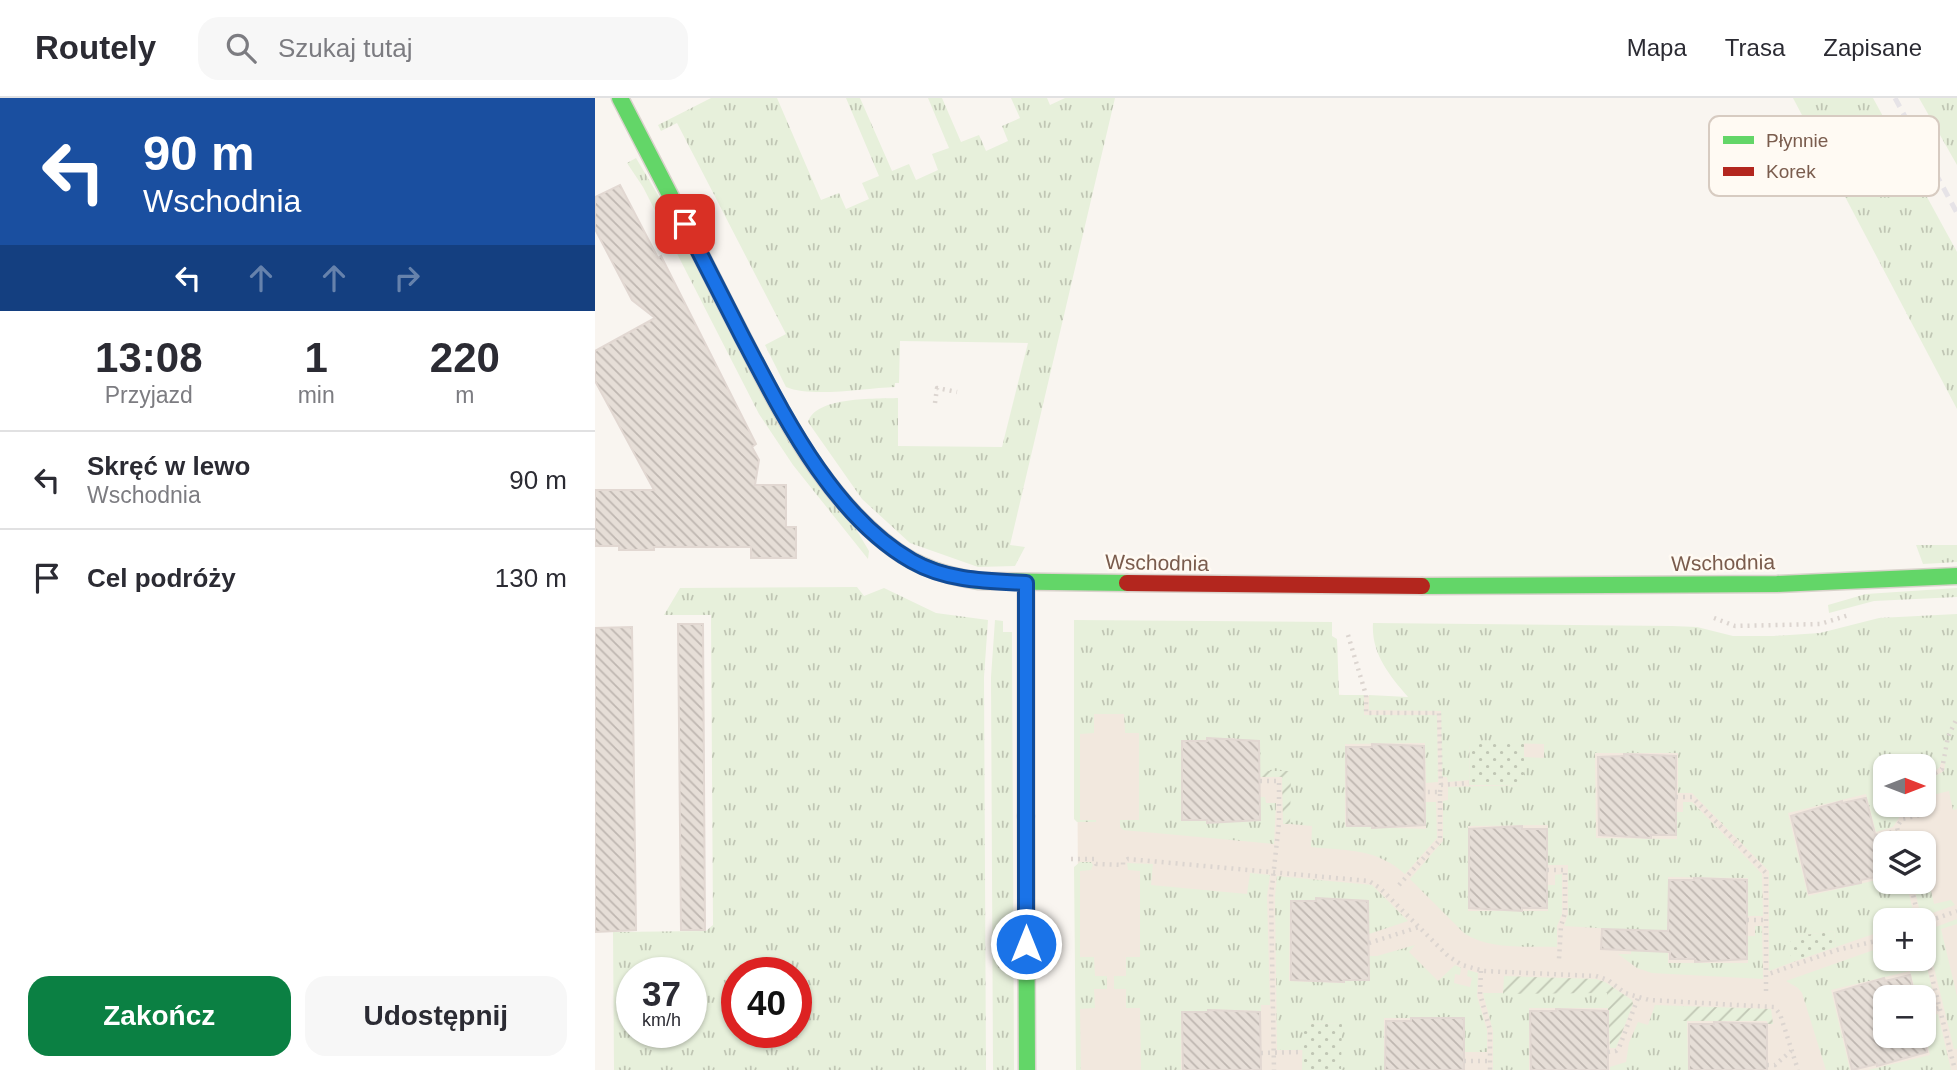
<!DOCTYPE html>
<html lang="pl">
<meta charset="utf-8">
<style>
body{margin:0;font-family:Helvetica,sans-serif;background:#f7f7f7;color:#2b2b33;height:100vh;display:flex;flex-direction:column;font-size:26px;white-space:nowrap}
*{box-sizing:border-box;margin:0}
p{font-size:23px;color:#7c7c81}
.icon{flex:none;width:38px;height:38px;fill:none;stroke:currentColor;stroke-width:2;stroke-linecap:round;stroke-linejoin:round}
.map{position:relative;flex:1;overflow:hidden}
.drawer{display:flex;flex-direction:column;background:#fff;width:595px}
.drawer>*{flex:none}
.top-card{background:#1a4fa0;color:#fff;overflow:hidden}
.needle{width:46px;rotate:90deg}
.tools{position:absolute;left:1278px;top:656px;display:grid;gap:14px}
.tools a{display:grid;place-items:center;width:63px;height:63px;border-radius:14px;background:#fff;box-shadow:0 2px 5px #0004;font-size:35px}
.speed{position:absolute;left:21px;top:859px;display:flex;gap:14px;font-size:35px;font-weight:700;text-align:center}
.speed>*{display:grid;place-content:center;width:91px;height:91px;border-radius:50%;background:#fff;box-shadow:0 2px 5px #0004;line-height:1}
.speed small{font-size:18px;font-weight:400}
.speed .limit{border:10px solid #d22;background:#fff;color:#111}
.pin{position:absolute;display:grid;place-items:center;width:60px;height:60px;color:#fff;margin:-30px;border-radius:14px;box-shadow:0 4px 10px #0006}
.me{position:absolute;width:77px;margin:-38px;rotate:0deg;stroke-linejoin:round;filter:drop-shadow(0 0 5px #0008)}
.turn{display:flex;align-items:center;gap:24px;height:147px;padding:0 28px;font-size:32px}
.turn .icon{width:91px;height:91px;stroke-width:2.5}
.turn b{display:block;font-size:49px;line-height:60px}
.lanes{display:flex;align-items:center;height:66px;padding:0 28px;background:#0003;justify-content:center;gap:35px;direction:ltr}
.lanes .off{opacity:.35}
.eta{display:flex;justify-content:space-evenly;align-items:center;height:119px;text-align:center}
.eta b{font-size:42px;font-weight:600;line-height:49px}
.button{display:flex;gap:14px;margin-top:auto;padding:14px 28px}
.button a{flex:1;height:80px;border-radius:21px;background:#0b8043;color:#fff;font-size:28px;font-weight:600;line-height:80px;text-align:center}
.button a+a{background:#f7f7f7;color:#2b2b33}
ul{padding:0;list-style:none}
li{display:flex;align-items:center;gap:21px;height:98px;padding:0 28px;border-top:2px solid #e1e1e2}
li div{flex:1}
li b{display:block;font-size:26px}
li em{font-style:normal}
header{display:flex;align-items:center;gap:42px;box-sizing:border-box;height:98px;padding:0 35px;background:#fff;border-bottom:2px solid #e1e1e2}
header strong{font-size:33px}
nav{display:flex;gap:38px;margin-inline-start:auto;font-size:24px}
.search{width:490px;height:63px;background:#f7f7f7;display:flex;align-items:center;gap:18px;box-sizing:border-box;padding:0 24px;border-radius:21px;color:#7c7c81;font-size:26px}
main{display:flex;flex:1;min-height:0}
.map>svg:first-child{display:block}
</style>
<header>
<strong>Routely</strong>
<div class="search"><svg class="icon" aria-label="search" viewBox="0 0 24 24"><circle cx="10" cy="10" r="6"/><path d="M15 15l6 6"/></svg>Szukaj tutaj</div>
<nav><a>Mapa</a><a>Trasa</a><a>Zapisane</a></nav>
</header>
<main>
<section class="drawer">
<div class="top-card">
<div class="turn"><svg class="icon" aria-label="left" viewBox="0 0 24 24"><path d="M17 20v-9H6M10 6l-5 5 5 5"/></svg><div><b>90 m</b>Wschodnia</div></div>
<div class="lanes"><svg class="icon" aria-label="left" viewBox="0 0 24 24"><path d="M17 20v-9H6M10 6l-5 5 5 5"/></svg><svg class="icon off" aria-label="ahead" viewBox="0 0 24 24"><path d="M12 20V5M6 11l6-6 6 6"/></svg><svg class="icon off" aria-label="ahead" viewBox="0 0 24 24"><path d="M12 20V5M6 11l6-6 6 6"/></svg><svg class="icon off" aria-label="right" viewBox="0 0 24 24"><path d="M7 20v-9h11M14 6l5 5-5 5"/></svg></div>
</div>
<div class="eta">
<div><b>13:08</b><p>Przyjazd</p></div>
<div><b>1</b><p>min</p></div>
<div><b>220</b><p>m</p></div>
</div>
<ul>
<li><svg class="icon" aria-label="left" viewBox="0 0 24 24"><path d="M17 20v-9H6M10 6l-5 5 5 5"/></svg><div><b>Skręć w lewo</b><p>Wschodnia</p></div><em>90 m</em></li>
<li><svg class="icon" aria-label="arrive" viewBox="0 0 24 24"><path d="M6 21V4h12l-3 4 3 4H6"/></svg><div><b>Cel podróży</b></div><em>130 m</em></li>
</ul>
<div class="button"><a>Zakończ</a><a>Udostępnij</a></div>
</section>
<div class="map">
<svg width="1362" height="972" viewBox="0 0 1362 972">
<defs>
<pattern id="grass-tufts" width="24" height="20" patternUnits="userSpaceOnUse" patternTransform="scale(1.75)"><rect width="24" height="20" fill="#e7f0db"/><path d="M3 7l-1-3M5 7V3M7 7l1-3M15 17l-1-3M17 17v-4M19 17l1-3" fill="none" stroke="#c0c6b4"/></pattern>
<pattern id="park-dots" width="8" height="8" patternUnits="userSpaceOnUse" patternTransform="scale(1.75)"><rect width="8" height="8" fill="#e7f0db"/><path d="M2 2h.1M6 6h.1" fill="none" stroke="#c0c6b4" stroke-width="1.8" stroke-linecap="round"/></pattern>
<pattern id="garden-furrows" width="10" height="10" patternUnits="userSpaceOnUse" patternTransform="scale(1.75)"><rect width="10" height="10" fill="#e7f0db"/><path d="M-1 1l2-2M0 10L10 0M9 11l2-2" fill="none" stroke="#c0c6b4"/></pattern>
<pattern id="building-back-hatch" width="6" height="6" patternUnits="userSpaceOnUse" patternTransform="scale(1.75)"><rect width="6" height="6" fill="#e6ded7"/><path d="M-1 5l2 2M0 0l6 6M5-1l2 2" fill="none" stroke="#bfb7b1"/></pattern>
</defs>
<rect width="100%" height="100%" fill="#f9f5f0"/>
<path fill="#f2e8de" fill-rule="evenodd" d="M499,587L1101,611L1362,668V972H484L482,620ZM1290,668H1328V707H1290ZM1290,746H1328V784H1290ZM1290,822H1328V861H1290ZM1290,900H1328V938H1290Z"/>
<g fill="url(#grass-tufts)" fill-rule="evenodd">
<path d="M116,0H182L226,102L244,95L251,111L274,101L267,85L284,78L251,0H265L297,73L314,66L321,82L343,72L337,56L354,50L333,0H347L366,44L384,37L391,53L413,43L407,28L425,20L416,0H452L455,7L470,0H520L415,447L430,449L420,468L383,469L315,445L267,401L213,324C221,298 281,301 303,300V348L407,349L433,245L305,243L304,285H300V289C270,290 217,300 191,289L170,247L191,236L82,25L66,33L63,27Z"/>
<path d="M1198,0H1278L1362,154V311Z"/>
<path d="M1324,0H1362V67Z"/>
<path d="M41,60L274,453L273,461L198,367L164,316L48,89L32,65Z"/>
<path d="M1321,447H1362V464L1328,466Z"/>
<path d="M262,489L269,498L289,490L341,515L393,522L389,579L391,972H19L18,834L111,833L118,827L116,517H69L85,490ZM37,875H96V934H37ZM142,875H201V934H142Z"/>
<path d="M1362,490V499L1279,503L1234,515L1233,507L1271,496Z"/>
<path d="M1362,516V711L1358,712L1354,693L1329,699L1328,685L1349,673L1350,666L1346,665L1344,670L1328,680V668H1290V707H1325L1327,713L1305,718L1298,729L1281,734L1271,696L1193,715L1213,798L1290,780V784H1311L1320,821L1290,822V832L1241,849L1239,833L1195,839V865L1174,873V773L1097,695H1083V655H1000L1001,740L1082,741V714H1088V704H1097L1167,776L1168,818H1153V780L1073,779V865H1153V838H1160V828H1167L1168,881L1057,875L1042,870L1023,856H1036V832L969,828L973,816V767H953V727L873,728V813H953V787H960V777L967,776V816L962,828V849C933,848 896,852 870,836L815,781L848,743V703L853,702V689L929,687V659L949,660V646L875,644L874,682L853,684L852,679H847L846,613L774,612V597L813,599C794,577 776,555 778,525L1077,528L1102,529L1138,538H1179L1225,535L1284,520Z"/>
<path d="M400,522L408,523V534H417L419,972H398L396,579Z"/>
<path d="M479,522L737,524V538L742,541L744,597H769V617H842L843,684L831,685L830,645L750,646V728L831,731V704H841L842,740L810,776C781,750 753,753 716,749L717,728L695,726V673H665V642H640L639,640L586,643L587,722H612V725L665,722V699H670L671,705H681L679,746L528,732L525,729V722H544V635H530L529,616H499V635L485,636V722H501V724H482L479,721Z"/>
<path d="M1328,758L1339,806L1356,802L1360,807L1326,819L1318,784H1328Z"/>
<path d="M485,764H496L498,767L496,772L485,773V859H499L500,878H512V891H499L500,910L485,911L486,972H481L479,769Z"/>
<path d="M532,765L558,766L556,787L652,796L655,775L675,777L672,798L675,907H666V913L613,911L612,914H586V972H546L545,910H531V891H519V878H531V859H545V773L533,772Z"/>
<path d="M682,778L777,787L813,823L774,836V802L721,800L720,802H695L694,883L749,885L750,882H774V858H782L820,847L814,854L843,883L860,867L866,870L865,877L860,876L859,885L875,889L877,880L872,878L873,872L883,875L882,898L892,932V954H870V920H789V972H746V926L708,925V952H682L680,798Z"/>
<path d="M1362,821V826L1346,831L1362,898V951H1359L1330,833Z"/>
<path d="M1290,848V861H1328V853L1341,907L1328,910V900L1322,899L1315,873L1236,892L1255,972H1231L1207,895L1203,890L1191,883Z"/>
<path d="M888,895H1012L1013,910H934V972H898V933Z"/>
<path d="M1060,907L1088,908V923H1092L1093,972H1015V969L1031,964L1034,945L1043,924L1053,927Z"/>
<path d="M1343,916L1356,972H1273L1335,957L1329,931L1335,929L1333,918Z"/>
</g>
<g fill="url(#park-dots)">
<path d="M875,644H929V687H874Z"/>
<path d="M1239,833L1241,849L1195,865V839Z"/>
<path d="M708,925L747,926L746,972H707Z"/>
</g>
<g fill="url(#garden-furrows)">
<path d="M665,673H696L695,726H688L687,679H665Z"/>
<path d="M909,878L1001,881L1010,884L1037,902L1038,906L1021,950H1015L1012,895L908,896Z"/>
<path d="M1088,908L1176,911L1178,926H1173L1172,923H1088Z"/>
</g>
<g fill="url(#building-back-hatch)" stroke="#e2d8d2" stroke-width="2">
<path d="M25,87L63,160L66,158L161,346L157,349L164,362L160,387H191V429H201V460H156V449H59V452H24V448H0V392H59L0,283V253L60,220L37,202L0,131V99Z"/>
<path d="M83,526H108L110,832H86Z"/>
<path d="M37,529L41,832L0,834V530Z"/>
<path d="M612,640L664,643L665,722L612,725V722H587V643H612Z"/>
<path d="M777,646L829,648L830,727L777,730V728H752L751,649H777Z"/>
<path d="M1029,656L1081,658V737H1056V740L1004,737L1003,659L1029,658Z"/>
<path d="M1271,700L1290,777L1266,782V785L1214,795L1196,718L1247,703V705Z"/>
<path d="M927,728V731H952V810H927V813L874,810V731Z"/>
<path d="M1099,780L1152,782V861L1100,864V861H1075V854L1006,851L1007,831L1073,833L1074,782H1099Z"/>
<path d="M721,800L773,803L774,882H749V884L696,882V803H721Z"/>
<path d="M1315,877L1320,900H1290V938H1328V936L1332,954L1282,968V966L1257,972L1239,895L1289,880L1290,883Z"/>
<path d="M961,911L1013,913V972H936L935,913H961Z"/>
<path d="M613,912L665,914L666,972H588L587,914H613Z"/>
<path d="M816,920H869V972H790L791,923H816Z"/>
<path d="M1119,924L1172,926V972H1094V926H1119Z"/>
</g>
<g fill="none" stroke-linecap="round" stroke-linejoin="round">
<g stroke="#d9d2cb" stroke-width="19">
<g id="fast">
<path d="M25,0C61,70 97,139 132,209C176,293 218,390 296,449C322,469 351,478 384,483L532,485"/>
<path d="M827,488L1182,486L1362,478"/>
<path d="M431,718L432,972"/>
</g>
</g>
<g stroke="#d9d2cb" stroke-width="19">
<g id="jam">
<path d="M431,485V718"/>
<path d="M532,485L827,488"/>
</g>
</g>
<g stroke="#dcd5d0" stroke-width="4.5" stroke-dasharray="2 5" stroke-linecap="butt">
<path d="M340,305L342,290L362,294"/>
<path d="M1119,520L1140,528L1225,526L1254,517"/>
<path d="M753,537L771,597V615H844L846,687"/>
<path d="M1328,682L1347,671L1353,639L1362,620"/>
<path d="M665,683H684V725L676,798L679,972"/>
<path d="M845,694L846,687L874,685"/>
<path d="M1081,699H1097L1171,775V877"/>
<path d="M1281,738L1302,733"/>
<path d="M1305,746L1302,729L1307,721L1330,716L1328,707"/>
<path d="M476,761H499L501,766L528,767V764L533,761L774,783L785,790L853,858L867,867L889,873L1001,878L1013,882L1030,895L1054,902L1179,909L1185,916L1203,972"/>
<path d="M952,772H970V815L966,828L964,861"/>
<path d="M1315,784L1324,822"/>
<path d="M804,787L845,742V694H829"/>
<path d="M1152,822H1171"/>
<path d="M1328,825L1362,813"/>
<path d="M1328,843L1360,972"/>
<path d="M774,845L824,829"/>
<path d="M886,873L885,896L895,932V972"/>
<path d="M1171,893V877L1242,852L1290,841"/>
<path d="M1328,914L1345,910"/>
<path d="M1013,954L1021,953L1024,950L1043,900"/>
<path d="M666,955L708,954"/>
<path d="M869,963H895"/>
<path d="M1172,967H1180L1196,953"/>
</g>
<use href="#fast" stroke="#63d668" stroke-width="16"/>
<use href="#jam" stroke="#b3261e" stroke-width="16"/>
<path stroke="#e6e3e7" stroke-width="5" stroke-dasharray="10 7" stroke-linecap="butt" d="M1300,0L1362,115"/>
</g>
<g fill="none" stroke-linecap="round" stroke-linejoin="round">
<g stroke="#114b97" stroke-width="18">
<path id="route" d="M90,126C109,164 129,202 148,240C189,318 238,418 317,463C352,483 392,483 431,485V846"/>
</g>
<use href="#route" stroke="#1a73e8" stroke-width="12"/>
</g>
<g text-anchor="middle" stroke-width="5" stroke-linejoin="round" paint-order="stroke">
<g font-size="21" fill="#7a5c4d" stroke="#fffaf3">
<text transform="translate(562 465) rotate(1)" y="7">Wschodnia</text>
<text transform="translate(1128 465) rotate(-1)" y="7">Wschodnia</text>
</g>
</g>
<rect x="1114" y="18" width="230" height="80" rx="10" fill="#fffaf3" stroke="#d7cbc1" stroke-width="2"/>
<rect x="1128" y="38" width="31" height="8" fill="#63d668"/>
<rect x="1128" y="69" width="31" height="9" fill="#b3261e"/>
<g font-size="19" fill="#7a5c4d">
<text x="1171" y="49">Płynnie</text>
<text x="1171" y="80">Korek</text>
</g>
</svg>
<div class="tools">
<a><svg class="needle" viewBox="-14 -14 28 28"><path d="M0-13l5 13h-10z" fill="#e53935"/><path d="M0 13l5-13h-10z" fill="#7c7c81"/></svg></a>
<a><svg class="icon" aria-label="layers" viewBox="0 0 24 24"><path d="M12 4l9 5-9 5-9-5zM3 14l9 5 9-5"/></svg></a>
<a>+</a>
<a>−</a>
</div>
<div class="speed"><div>37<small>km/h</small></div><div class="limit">40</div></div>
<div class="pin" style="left:90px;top:126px;background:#d93025"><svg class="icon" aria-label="arrive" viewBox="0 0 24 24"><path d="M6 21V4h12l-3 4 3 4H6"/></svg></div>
<svg class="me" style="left:431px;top:846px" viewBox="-20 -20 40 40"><circle r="17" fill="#1a73e8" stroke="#fff" stroke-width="3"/><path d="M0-11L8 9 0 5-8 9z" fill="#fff"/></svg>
</div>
</main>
